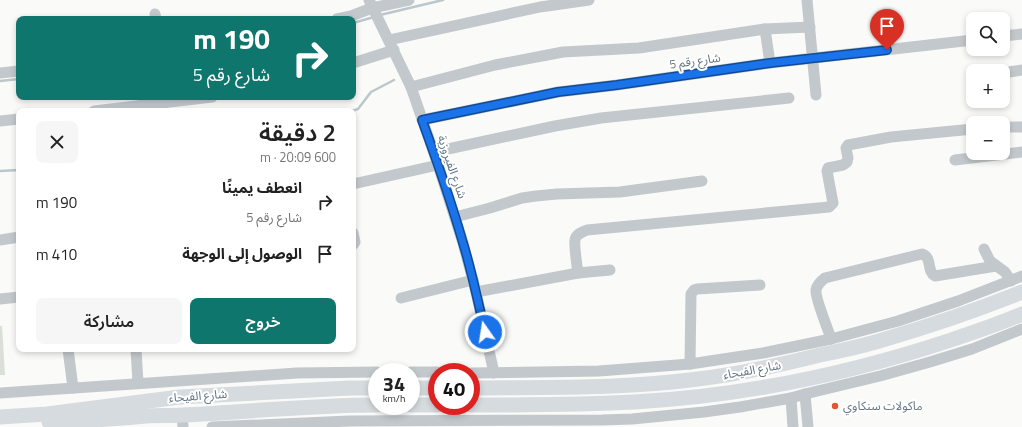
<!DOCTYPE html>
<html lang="ar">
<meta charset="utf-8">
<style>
body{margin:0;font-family:"Titillium Web","Noto Sans Arabic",sans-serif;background:#f6f6f6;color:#222;direction:rtl;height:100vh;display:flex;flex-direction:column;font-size:15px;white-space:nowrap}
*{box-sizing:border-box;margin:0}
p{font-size:13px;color:#767676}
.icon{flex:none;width:22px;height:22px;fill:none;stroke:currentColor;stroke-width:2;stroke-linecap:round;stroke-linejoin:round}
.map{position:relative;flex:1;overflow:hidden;direction:ltr}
.sheet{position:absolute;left:16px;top:108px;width:340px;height:244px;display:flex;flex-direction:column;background:#fff;border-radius:8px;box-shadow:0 2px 6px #0003;direction:rtl}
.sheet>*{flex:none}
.hud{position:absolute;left:16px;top:16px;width:340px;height:84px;border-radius:8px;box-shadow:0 2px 6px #0003;direction:rtl;background:#0f766e;color:#fff;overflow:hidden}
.tools{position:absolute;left:966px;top:12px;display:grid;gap:8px}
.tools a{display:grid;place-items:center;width:44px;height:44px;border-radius:8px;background:#fff;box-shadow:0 2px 6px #0003;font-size:20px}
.speed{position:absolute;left:368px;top:363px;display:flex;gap:8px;font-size:20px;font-weight:700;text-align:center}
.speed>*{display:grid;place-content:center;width:52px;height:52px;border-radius:50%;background:#fff;box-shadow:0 2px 6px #0003;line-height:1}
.speed small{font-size:10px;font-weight:400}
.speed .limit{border:6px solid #d22;background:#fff;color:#111}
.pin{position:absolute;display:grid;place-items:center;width:34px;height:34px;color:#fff;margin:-41px -17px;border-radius:50% 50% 50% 0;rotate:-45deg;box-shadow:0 0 4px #0007}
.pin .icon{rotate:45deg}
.me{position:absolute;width:44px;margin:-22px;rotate:347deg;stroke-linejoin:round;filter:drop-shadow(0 0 3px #0008)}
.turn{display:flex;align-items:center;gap:14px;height:84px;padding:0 20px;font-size:18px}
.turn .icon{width:52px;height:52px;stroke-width:2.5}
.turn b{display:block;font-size:28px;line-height:34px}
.round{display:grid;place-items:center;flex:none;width:42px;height:42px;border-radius:8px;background:#f6f6f6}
.summary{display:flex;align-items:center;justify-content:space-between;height:68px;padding:0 20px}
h1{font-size:24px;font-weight:600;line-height:30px}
.primary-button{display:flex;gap:8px;margin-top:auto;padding:8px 20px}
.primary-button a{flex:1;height:46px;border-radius:8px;background:#0f766e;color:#fff;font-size:16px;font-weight:600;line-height:46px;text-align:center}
.primary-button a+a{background:#f6f6f6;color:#222}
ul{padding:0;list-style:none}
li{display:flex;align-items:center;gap:12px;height:52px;padding:0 20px}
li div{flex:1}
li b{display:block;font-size:15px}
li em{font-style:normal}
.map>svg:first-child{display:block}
</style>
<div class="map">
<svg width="1022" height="427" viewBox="0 0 1022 427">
<rect width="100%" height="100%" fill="#fafaf8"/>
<path fill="#dadfd7" d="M0,326H2L5,375H0Z"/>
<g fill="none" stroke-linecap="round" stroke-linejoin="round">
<g stroke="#bbc7cb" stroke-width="2.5">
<path d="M380,15L443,0"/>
<path d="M353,23L374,17"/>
<path d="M0,81L19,79"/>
<path d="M352,111L358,109L371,92L394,80"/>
<path d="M0,171L19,170"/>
</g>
<g stroke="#c3c8cc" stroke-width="11">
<path d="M369,0L411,87L438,165L463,243L476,292L494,373"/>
<path d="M807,0L816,95"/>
<path d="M155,14L156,19"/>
<path d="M337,19L351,16L372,8L409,0"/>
<path d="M765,29L770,63"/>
<path d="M1003,36L1022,34"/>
<path d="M389,40L540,7L589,0"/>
<path d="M353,63L394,50"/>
<path d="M0,73L19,71"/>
<path d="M1003,73L1022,70"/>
<path d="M411,87L495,65L563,52L639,48L765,29L810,27"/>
<path d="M94,111L212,97"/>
<path d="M422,120L558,92L617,85L770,63L973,40"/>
<path d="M0,121L19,119"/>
<path d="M1003,127H1022"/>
<path d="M434,152L555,126L601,118L789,98"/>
<path d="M955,160L1022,152"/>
<path d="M353,184L438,165"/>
<path d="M455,217L490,208L522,198L536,196L557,194L620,192L702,181"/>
<path d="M353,233L355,242L353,245"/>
<path d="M0,240L19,237"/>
<path d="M984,249L990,261L1005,272L1011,281"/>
<path d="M578,273C577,266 574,245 575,240C576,234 582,232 587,230L829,207L833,203L827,171L828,168L843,165L847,162L848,158L846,148L848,145L891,137L973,129"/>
<path d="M476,292L578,273L610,270"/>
<path d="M401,298L473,280"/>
<path d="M0,299L19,297"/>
<path d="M831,339C828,328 815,299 816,290C817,285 821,281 825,278L922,254C933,258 926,271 935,276L996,266"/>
<path d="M68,349L73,388"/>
<path d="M136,349L138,383"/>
<path d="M690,364L691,294L694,290L697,289L760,285"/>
<path d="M411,372H437"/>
<path d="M471,373L599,371L690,364L763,353L831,339L898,321L958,301L1022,276"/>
<path d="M0,393L297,373L377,372"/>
<path d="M805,394L808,427"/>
<path d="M791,398L793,427"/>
<path d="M182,415L183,427"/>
<path d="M212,427L349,421L602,420L632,419L704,412L740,407L791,398L805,394L880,376L930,362L972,349L1022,329"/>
</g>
<g stroke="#d6dbdf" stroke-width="15">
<path d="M411,388H437"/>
<path d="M471,388C547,387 623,389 698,379C739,374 780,365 820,355C840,351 859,347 879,341C927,327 975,311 1022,292"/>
<path d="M411,405H437"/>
<path d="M471,405C525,405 580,405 634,402C742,396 849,374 951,340C975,332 999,324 1022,314"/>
<path d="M0,417L47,414L180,397L350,388H377"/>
<path d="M49,422C81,421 113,419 146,416C158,415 170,416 182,415C247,412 312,405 377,405"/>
</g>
</g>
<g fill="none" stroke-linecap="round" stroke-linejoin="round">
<g stroke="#114b97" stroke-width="10">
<path id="route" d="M485,332C478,302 472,272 463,243C451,201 437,161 422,120L558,92L617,85L770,63L887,50"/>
</g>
<use href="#route" stroke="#1a73e8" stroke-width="7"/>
</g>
<circle fill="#e4572e" stroke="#fff" stroke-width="1.5" cx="835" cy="406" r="4"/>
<g text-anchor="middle" stroke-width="4" stroke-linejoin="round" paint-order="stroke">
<g font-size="12" fill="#657683" stroke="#fff">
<text transform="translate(695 61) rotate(-8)" y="4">شارع رقم 5</text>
<text transform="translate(452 167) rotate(71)" y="4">شارع الفيروزية</text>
<text transform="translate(752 370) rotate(-10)" y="4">شارع الفيحاء</text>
<text transform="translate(198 396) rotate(-4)" y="4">شارع الفيحاء</text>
</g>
<g font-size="12" fill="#657683" stroke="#fff" text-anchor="start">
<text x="843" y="410">ماكولات سنكاوي</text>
</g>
</g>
</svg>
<div class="tools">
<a><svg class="icon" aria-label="search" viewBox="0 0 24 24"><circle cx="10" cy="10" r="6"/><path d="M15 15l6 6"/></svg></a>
<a>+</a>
<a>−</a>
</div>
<div class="speed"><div>34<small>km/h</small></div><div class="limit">40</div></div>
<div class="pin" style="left:887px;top:50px;background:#d93025"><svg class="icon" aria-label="arrive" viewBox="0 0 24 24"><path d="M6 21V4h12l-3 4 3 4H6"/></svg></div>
<svg class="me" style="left:485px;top:332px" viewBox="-20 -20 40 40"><circle r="17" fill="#1a73e8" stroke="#fff" stroke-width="3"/><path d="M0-11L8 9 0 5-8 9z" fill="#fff"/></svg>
<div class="hud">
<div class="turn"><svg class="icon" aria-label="right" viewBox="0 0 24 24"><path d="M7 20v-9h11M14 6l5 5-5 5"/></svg><div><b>190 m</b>شارع رقم 5</div></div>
</div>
<section class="sheet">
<div class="summary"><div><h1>2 دقيقة</h1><p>600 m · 20:09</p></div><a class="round"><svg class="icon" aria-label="close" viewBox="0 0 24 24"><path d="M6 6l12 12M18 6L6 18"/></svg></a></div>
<ul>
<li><svg class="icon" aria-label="right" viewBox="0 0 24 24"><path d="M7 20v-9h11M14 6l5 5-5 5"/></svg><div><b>انعطف يمينًا</b><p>شارع رقم 5</p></div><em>190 m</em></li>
<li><svg class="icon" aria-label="arrive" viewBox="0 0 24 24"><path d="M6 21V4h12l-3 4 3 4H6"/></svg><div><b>الوصول إلى الوجهة</b></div><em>410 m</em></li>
</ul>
<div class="primary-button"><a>خروج</a><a>مشاركة</a></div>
</section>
</div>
